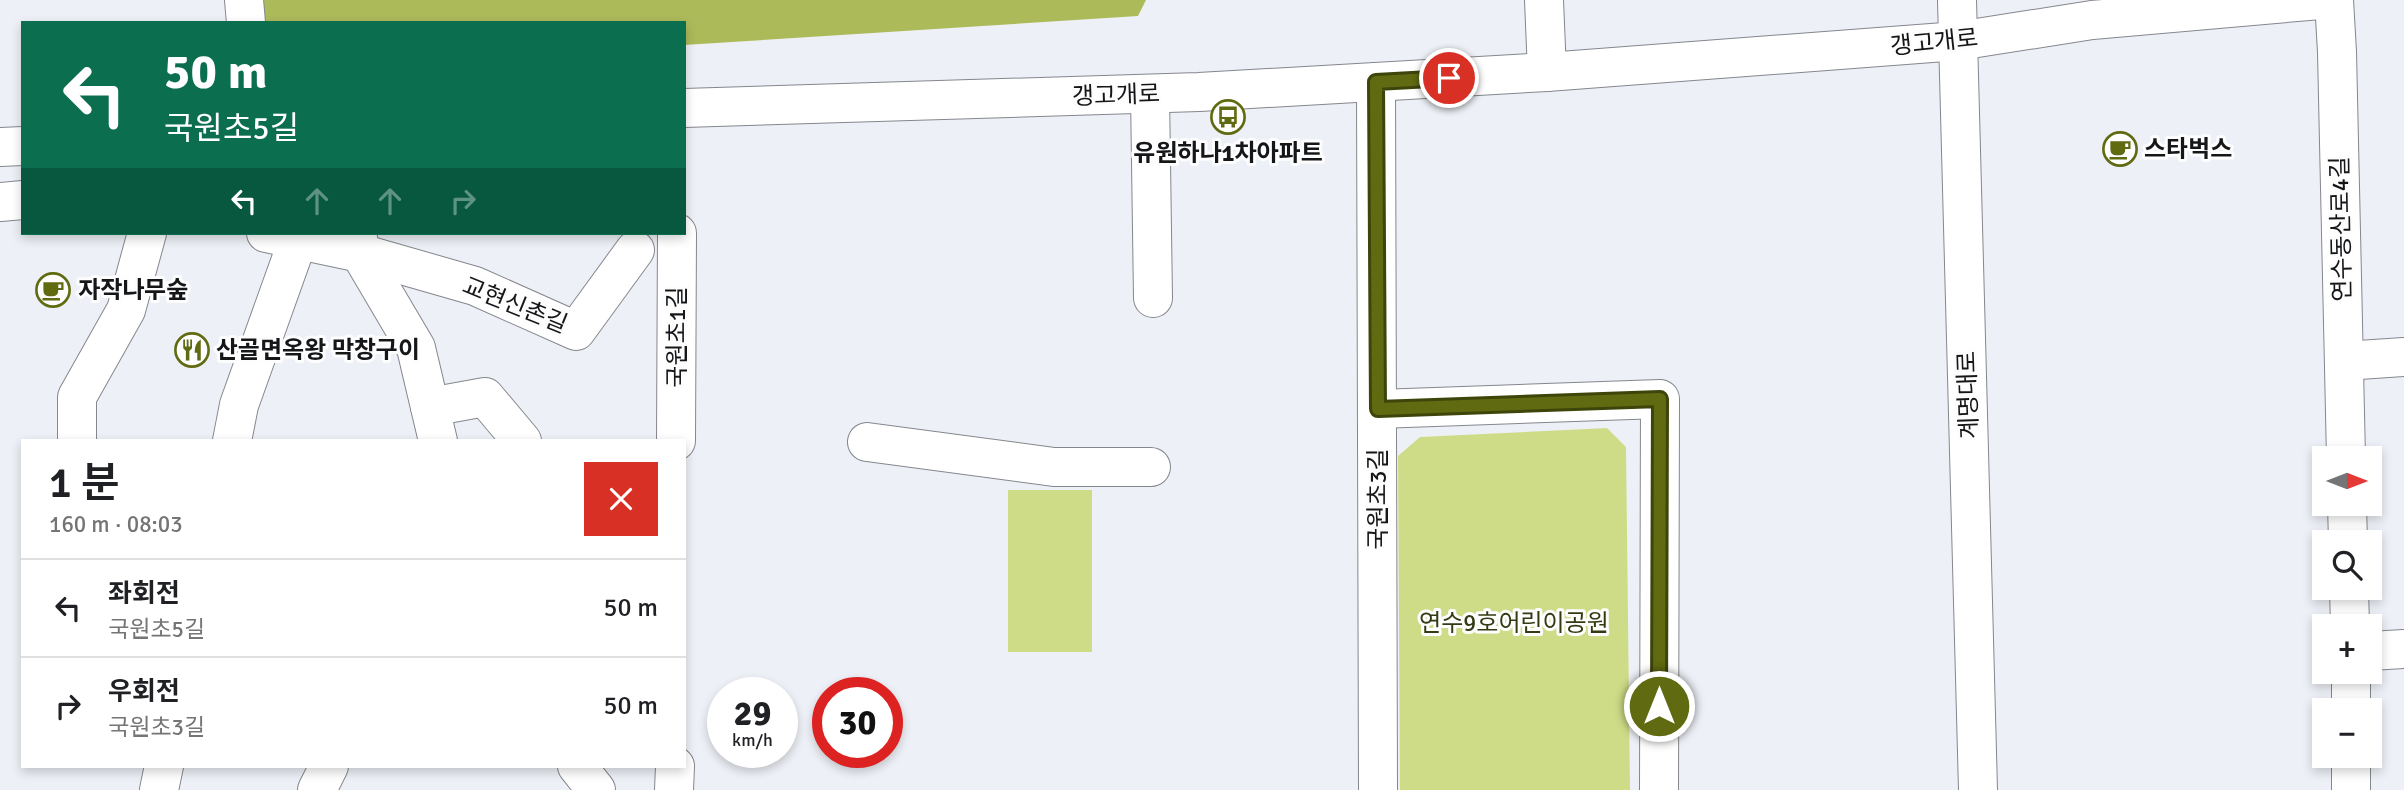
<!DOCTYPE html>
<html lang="ko">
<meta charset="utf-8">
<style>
body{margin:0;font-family:Signika,"Noto Sans KR",sans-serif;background:#f2f2f2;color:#202124;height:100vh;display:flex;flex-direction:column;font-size:26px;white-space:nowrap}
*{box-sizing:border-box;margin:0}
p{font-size:23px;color:#757577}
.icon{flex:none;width:38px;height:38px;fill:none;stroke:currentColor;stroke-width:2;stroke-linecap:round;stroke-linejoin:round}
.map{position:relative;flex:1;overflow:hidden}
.panel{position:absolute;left:21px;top:439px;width:665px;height:329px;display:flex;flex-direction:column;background:#fff;border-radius:0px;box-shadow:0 4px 10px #0003}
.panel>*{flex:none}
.banner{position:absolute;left:21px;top:21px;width:665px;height:214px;border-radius:0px;box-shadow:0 4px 10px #0003;background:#0b6e4f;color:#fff;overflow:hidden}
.needle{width:46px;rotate:90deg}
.buttons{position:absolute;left:2312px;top:446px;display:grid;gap:14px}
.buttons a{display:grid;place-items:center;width:70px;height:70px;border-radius:0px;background:#fff;box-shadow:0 4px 10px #0003;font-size:35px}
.speed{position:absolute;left:707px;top:677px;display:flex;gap:14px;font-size:35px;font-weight:700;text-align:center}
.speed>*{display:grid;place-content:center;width:91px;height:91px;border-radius:50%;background:#fff;box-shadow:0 4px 10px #0003;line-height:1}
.speed small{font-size:18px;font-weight:400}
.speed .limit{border:10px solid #d22;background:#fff;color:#111}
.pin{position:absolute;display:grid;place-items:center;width:60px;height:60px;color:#fff;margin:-30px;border:4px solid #fff;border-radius:50%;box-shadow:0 2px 7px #0007}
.me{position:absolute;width:77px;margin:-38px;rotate:0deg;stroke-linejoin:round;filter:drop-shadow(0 0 5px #0008)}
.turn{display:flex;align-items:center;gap:24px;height:147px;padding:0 28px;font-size:32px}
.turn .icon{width:91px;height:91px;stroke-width:2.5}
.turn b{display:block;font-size:49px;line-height:60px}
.lanes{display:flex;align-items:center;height:66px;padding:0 28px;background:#0003;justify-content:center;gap:35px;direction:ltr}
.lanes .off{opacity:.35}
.round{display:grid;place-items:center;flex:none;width:74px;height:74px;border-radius:0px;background:#f2f2f2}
.head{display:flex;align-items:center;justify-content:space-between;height:119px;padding:0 28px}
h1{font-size:42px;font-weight:600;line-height:52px}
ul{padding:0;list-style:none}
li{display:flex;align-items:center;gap:21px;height:98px;padding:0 28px;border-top:2px solid #e0e0e0}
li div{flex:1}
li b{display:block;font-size:26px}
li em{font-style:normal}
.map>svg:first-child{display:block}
</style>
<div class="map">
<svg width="2404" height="790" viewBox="0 0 2404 790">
<rect width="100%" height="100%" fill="#edf0f6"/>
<g fill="#cedc87">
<path d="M1607,428L1626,447L1630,790H1400L1398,456L1420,437Z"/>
<rect x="1008" y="490" width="84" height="162"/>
</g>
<path fill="#adba5a" d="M261,0H1146L1138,16L684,45V23H260Z"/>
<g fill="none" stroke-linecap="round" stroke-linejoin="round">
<g stroke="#84878d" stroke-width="40">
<g id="minor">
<path d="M244,0L246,23"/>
<path d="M1544,0L1547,72"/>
<path d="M1957,0L1978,790"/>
<path d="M2334,0L2337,52L2346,458"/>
<path d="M1376,82L1378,790"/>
<path d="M1150,94L1153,298"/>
<path d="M684,108L1199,92L1547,72L1958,41L2092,20L2320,0"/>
<path d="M0,147L23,146"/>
<path d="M0,202L23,200"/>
<path d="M266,233L360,253L475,286L576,331L635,250"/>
<path d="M358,238L360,253L416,348L438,441"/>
<path d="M2344,361L2404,357"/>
<path d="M430,407L485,397L522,441"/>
<path d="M1378,409L1660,399L1659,790"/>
<path d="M77,441V397L126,310L147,233"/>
<path d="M232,441L239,405L298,240"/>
<path d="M676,441L677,233"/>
<path d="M867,442L1054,467H1151"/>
<path d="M2347,504L2348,542"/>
<path d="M2349,588L2350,626"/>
<path d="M2370,651L2404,649"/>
<path d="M2351,672V710"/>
<path d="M2351,756V790"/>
<path d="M577,766L596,790"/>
<path d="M159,790L164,766"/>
<path d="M317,790L329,766"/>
<path d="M674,790L675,766"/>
</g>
</g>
<use href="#minor" stroke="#fff" stroke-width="38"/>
</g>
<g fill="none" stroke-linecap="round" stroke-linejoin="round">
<g stroke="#3e450a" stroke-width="18">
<path id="route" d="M1449,78L1376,82L1378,409L1660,399L1659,706"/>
</g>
<use href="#route" stroke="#606a10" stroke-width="12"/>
</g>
<defs>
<g id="bus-ring" transform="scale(1.75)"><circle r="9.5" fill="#fdfdfe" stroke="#606a10" stroke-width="1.5"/><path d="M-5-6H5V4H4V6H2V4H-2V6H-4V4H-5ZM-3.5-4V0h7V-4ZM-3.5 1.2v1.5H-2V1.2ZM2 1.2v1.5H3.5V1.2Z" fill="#606a10"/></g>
<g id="cafe-ring" transform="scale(1.75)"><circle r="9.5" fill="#fdfdfe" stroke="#606a10" stroke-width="1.5"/><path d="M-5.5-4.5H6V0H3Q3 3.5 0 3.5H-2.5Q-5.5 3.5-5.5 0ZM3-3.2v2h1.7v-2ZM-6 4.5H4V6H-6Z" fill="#606a10"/></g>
<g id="restaurant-ring" transform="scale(1.75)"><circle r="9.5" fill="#fdfdfe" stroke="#606a10" stroke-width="1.5"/><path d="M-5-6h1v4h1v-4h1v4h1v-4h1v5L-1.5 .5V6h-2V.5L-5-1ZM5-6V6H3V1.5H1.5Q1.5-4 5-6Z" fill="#606a10"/></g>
</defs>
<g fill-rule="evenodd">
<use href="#bus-ring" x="1228" y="117"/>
<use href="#cafe-ring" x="2120" y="149"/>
<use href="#cafe-ring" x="53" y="290"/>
<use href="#restaurant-ring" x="192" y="350"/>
</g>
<g text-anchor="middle" stroke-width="6" stroke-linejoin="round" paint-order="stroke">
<g font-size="24" fill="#151618" stroke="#fdfdfe">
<text transform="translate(1934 42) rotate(-6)" y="8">갱고개로</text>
<text transform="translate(1116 95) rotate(-2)" y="8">갱고개로</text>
<text transform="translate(2341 229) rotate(-91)" y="8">연수동산로4길</text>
<text transform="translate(515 305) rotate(22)" y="8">교현신촌길</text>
<text transform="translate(677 337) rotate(-90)" y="8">국원초1길</text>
<text transform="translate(1968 395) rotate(-92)" y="8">계명대로</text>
<text transform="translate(1378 499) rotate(-90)" y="8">국원초3길</text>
</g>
<g font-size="24" font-weight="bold" fill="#151618" stroke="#fdfdfe" text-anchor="start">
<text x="2144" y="157">스타벅스</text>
<text x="1228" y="161" text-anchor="middle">유원하나1차아파트</text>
<text x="78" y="298">자작나무숲</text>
<text x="216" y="358">산골면옥왕 막창구이</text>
</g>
<g font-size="24" fill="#353a12" stroke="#fdfdfe">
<text x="1514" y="631">연수9호어린이공원</text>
</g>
</g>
</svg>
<div class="buttons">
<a><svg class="needle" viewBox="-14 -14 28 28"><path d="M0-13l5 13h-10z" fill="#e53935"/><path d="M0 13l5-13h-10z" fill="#757577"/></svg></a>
<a><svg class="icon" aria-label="search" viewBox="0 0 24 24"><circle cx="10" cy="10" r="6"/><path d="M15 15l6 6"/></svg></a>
<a>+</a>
<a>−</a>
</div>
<div class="speed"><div>29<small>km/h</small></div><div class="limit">30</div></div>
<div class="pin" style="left:1449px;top:78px;background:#d93025"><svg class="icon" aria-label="arrive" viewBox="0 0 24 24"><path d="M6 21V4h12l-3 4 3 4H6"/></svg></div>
<svg class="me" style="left:1659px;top:706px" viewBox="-20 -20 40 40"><circle r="17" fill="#606a10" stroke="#fff" stroke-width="3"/><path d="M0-11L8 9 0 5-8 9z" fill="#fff"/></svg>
<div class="banner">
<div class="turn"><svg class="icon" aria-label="left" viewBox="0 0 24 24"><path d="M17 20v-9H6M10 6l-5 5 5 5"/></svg><div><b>50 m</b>국원초5길</div></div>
<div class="lanes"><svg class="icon" aria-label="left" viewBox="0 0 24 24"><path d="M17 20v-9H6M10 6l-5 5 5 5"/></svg><svg class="icon off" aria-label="ahead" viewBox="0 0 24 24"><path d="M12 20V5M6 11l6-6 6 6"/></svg><svg class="icon off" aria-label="ahead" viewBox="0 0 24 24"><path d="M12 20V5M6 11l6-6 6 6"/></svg><svg class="icon off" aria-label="right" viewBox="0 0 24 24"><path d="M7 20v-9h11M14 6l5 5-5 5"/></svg></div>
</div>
<section class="panel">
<div class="head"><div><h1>1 분</h1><p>160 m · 08:03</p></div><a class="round" style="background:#d93025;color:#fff"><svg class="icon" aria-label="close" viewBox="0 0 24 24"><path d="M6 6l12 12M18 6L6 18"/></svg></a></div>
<ul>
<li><svg class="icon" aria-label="left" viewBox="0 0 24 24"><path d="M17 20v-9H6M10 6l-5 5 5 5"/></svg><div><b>좌회전</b><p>국원초5길</p></div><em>50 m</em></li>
<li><svg class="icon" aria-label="right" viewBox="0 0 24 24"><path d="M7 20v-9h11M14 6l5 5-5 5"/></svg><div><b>우회전</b><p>국원초3길</p></div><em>50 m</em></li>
</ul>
</section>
</div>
